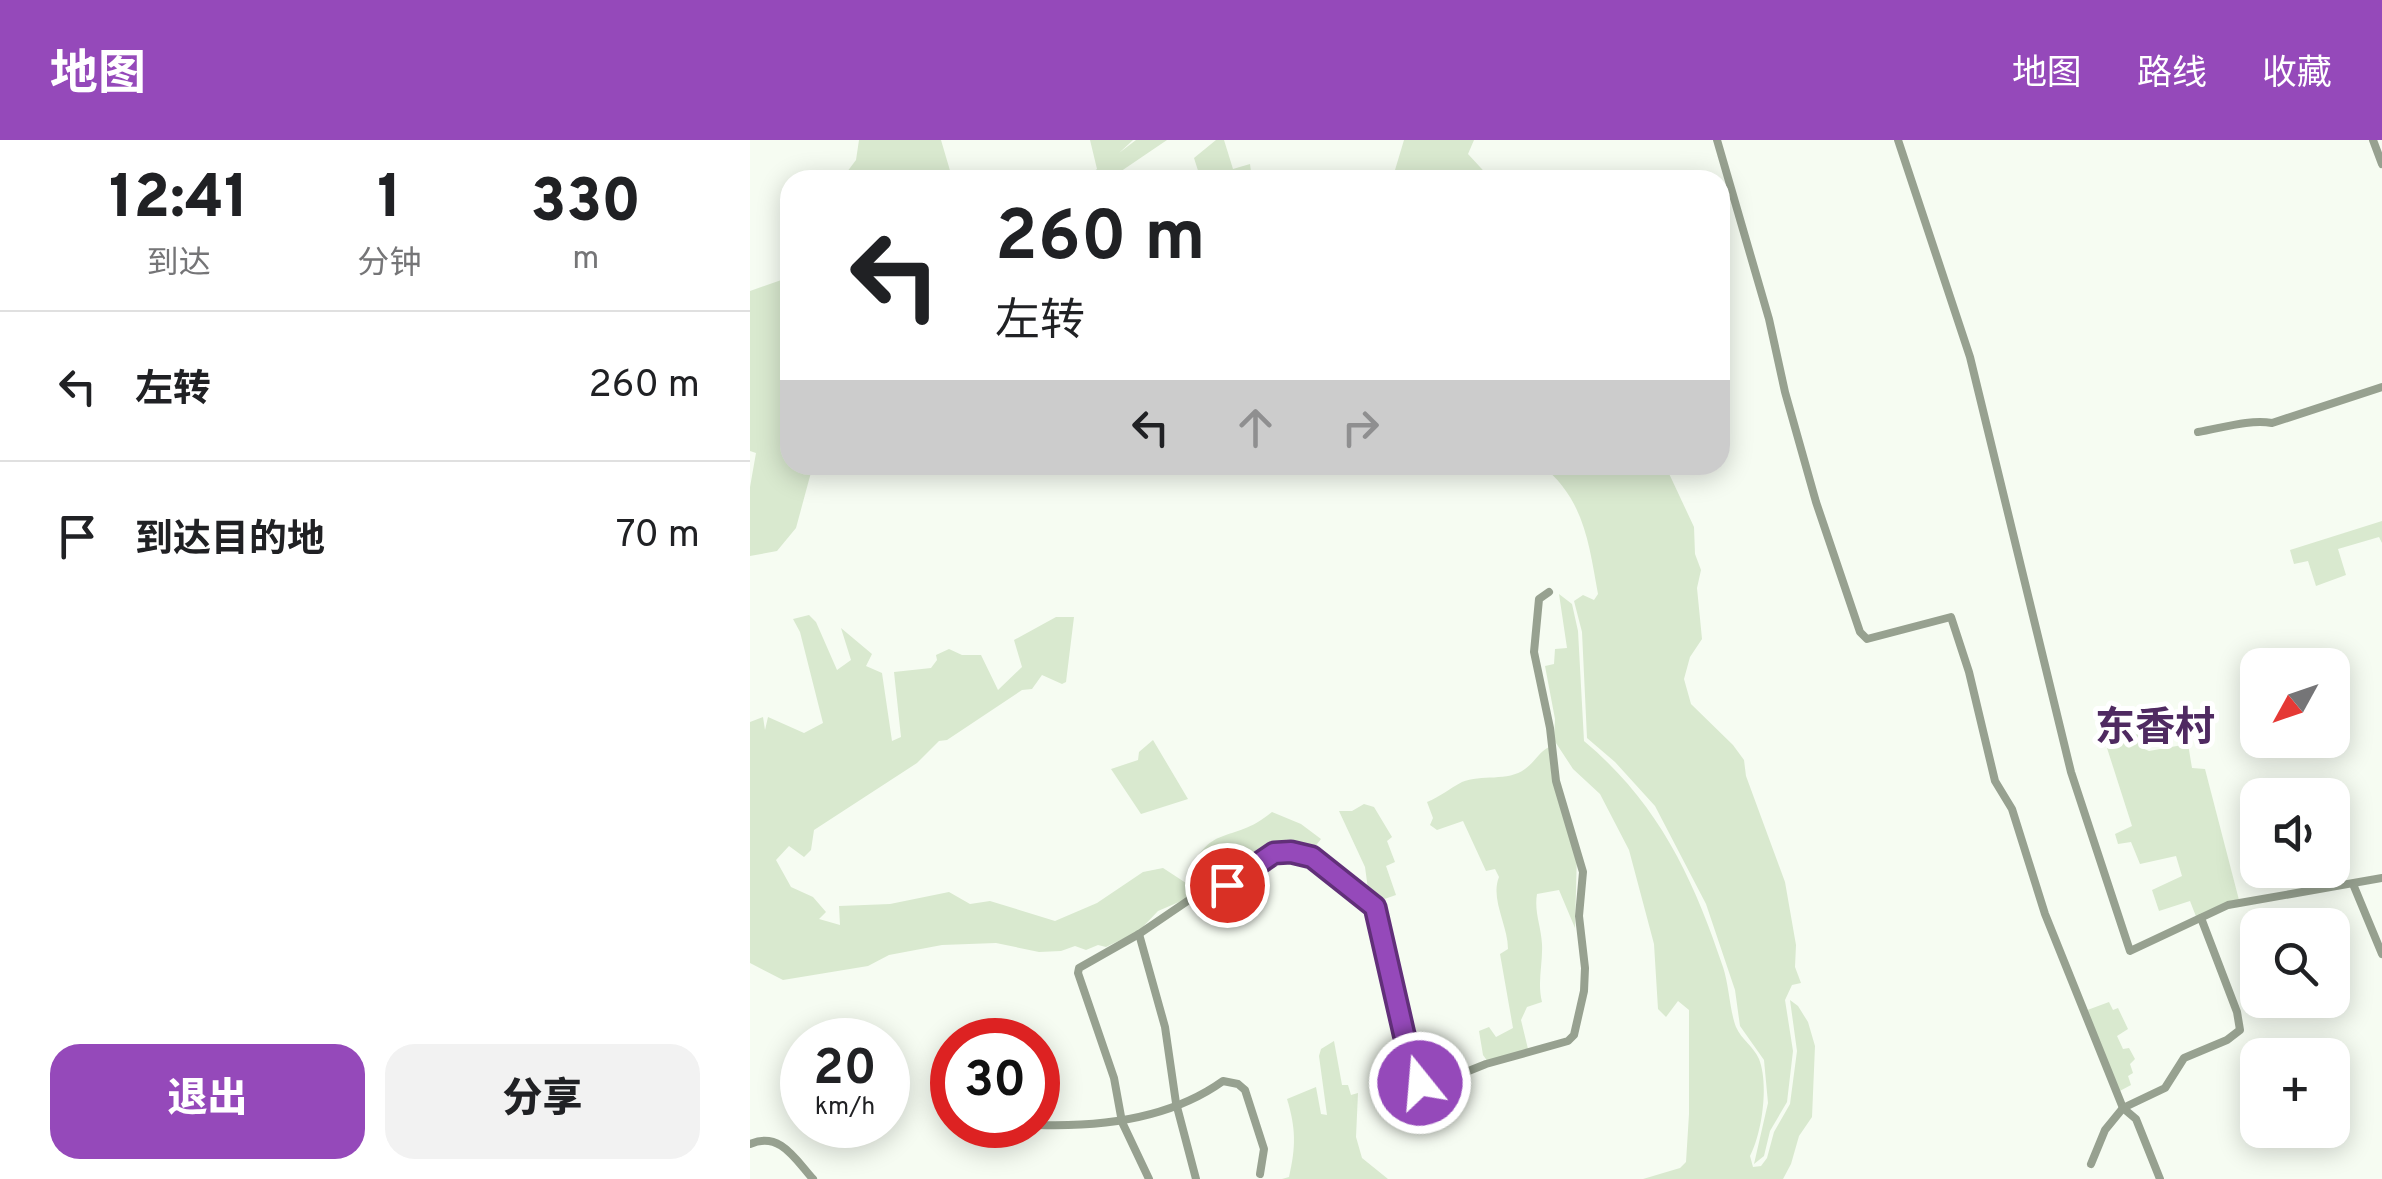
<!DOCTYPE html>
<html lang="zh">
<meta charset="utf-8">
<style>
body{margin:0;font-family:Overpass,"Noto Sans SC",sans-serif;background:#f2f2f2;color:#202124;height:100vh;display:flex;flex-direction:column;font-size:38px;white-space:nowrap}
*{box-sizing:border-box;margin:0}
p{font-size:32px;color:#757577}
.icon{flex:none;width:55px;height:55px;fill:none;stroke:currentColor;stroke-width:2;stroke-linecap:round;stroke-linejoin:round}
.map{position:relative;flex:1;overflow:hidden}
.drawer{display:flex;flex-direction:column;background:#fff;width:750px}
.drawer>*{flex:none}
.top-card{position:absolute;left:30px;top:30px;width:950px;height:305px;border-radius:30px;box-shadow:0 5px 25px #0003;background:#fff;color:#202124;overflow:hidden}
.needle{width:65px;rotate:230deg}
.tools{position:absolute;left:1490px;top:508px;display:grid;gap:20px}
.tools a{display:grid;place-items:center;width:110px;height:110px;border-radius:20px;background:#fff;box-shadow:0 5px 25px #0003;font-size:50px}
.speed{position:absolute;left:30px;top:878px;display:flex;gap:20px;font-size:50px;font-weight:700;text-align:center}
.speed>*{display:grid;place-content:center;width:130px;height:130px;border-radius:50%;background:#fff;box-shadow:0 5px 25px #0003;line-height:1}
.speed small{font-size:25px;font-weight:400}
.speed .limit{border:15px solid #d22;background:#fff;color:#111}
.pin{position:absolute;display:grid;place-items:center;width:85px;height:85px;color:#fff;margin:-42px;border:5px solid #fff;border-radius:50%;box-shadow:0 2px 10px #0007}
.me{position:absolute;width:110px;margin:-55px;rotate:343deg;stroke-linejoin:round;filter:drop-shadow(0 0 8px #0008)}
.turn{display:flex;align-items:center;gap:35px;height:210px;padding:0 50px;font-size:45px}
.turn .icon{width:130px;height:130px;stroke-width:2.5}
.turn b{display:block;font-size:70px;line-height:85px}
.lanes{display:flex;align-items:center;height:95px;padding:0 50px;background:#0003;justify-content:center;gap:50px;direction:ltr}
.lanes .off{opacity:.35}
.eta{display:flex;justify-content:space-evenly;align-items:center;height:170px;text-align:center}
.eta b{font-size:60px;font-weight:800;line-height:70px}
.button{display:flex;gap:20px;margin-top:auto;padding:20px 50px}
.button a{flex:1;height:115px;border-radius:30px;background:#9549ba;color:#fff;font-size:40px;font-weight:800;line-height:115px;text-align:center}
.button a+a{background:#f2f2f2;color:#202124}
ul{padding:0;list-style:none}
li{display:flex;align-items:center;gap:30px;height:150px;padding:0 50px;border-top:2px solid #e0e0e0}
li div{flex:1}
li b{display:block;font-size:38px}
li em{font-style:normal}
header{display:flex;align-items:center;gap:60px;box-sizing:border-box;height:140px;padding:0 50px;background:#9549ba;color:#fff}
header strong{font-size:48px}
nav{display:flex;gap:55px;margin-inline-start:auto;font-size:35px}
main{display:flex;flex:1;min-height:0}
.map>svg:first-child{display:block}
</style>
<header>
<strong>地图</strong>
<nav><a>地图</a><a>路线</a><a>收藏</a></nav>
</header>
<main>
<section class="drawer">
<div class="eta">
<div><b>12:41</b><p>到达</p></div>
<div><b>1</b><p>分钟</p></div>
<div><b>330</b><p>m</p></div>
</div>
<ul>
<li><svg class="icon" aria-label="left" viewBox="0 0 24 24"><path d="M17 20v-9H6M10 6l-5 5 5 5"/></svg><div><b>左转</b></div><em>260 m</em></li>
<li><svg class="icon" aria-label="arrive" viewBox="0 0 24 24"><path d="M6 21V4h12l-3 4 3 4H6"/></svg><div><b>到达目的地</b></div><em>70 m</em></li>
</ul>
<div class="button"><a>退出</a><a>分享</a></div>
</section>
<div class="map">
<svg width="1632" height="1039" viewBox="0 0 1632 1039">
<rect width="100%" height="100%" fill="#f6fcf2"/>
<g fill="#d9e9cf">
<path d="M109,0H191L201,34L189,37L178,34L170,40H91L106,20Z"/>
<path d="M340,0H383L369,13L386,0H417L358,40H291C306,30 324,28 341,34L347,29Z"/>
<path d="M466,0H474L483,29L500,24L502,40H451L444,18Z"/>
<path d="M654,0H724L718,14L742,40H642Z"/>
<path d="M40,137V325H63L46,388L27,411L0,416V347L6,313L0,311V151Z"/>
<path d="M791,325H915L944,387L945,414L951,430L947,448L952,499L940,517L934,539L941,564L983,605L994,620L996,636L1035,742L1046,805L1045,827L1051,843L1042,845L1035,860L1043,911L1037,962L1020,991L1014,1016L1004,1024L1018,963L1014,920L990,886L985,850L956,764L905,666L865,622L837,598L832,492L824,461L833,455L844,460L848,454C839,404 834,358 791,325Z"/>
<path d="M1632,381V403L1629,397L1588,409L1596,435L1566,446L1558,421L1544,424L1540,410Z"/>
<path d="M809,454L822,464L828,491L834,601C908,663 943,737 973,827C979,845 980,872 986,887C991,899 1004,907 1009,919C1019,944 1012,993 1000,1016L1003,1027L1011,1026L1017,1018L1024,992L1040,964L1047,911L1040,860L1048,866L1058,882L1065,906L1062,977L1049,996L1041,1024L1033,1039H893L930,1028L936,1022L939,974V870L928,861L916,877L908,869L904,804L879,710L850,654L823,629L804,600L805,579L795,526L804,524L805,509L817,508Z"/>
<path d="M59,475L66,482L87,530L101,520L91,488L122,514L116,526L132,533L142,601L151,597L144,532L181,528L187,520L186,515L199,509L212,515H231L248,550L272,527L264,500L306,477H324L316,542L312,544L292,535L282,549L272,550L197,600L189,601L167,623L64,690L61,710L54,717L39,706L26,720L41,747L63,757L76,772L69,779L90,785L89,766L140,764L199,752L220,764L240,761L305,781L347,763L393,732L413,728L436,743C458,679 480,707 522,672L551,684L571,699L560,713L530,708L519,712L464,747L408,771L389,791L356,807L348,805L336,810L325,806L311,811L289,812L246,803L192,805L139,815L118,826L33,840L0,823V582L13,577L15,590L18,577L54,593L73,583L50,492L43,479Z"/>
<path d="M1389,594L1392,608L1399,611L1438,604L1442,628L1455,629L1489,760L1447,779L1440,761L1409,771L1402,750L1432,736L1426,716L1390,724L1381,702L1368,704L1365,694L1382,686L1357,608L1381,595Z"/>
<path d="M403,600L438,659L391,674L361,629L388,620L389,612Z"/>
<path d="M799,607L802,638L827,712L825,788L809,750L787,754C784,772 791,786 792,804C793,824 787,842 792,862L777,867L771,880L778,909L738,922L733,915L729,891L739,887L746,897L763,888L750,814L758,809C758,785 740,759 749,737L745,729L736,731L713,681L687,690L680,685L683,678L677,662C690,657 700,648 712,642C731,634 758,642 775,629C785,622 788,613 799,607Z"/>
<path d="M614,664L624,667L642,697L637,701L645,722L636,726L646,755L620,764L615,727L589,671H602Z"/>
<path d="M1359,862L1363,870L1368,868L1378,889L1367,896L1373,909L1379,908L1385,919L1380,924L1383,933L1378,936L1381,945L1366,953L1332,872Z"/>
<path d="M584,901L592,945H598L601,955L608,953L606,997L612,1018L638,1039H532L539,1037C546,1007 546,988 537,959L566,947L571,974L577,975L569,916L571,909Z"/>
</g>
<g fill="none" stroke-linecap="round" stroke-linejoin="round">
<g stroke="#97a190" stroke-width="8">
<path d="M967,0L1019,179L1035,252L1066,362L1110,492L1117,499L1201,477L1219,532L1245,641L1262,669L1295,774L1373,968L1386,979L1410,1039"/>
<path d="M1148,0L1220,217L1321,632L1380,811L1478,765L1632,738"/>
<path d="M1623,0L1632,24"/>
<path d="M1448,292C1472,288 1500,279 1522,283L1632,247"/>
<path d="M1603,744L1632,814"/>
<path d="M389,794L415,887L426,963L446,1039"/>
<path d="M288,985C350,987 420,979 473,941L488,944L495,950L514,1009L510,1034"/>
<path d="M0,1004C30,991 45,1019 63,1039"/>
<path d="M1341,1024L1355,990L1373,968L1415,948L1434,918L1477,900L1490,890L1487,872L1451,778"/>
<path d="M399,1039L372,982L364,938L328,833L329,828L389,794L439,760L477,745L524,713L541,711L562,717L625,767L655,894L670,943L696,940L736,924L818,901L824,895L834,851L835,828L829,776L833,732L806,641L800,588L784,512L789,459L799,452"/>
</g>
</g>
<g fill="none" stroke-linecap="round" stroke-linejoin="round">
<g stroke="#612f79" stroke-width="25">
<path id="route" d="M477,745L524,713L541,712L562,717L625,767L654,894L670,943"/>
</g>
<use href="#route" stroke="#9549ba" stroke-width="18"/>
</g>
<g text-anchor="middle" stroke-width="10" stroke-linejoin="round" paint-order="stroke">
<g font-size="40" font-weight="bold" fill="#4f2a61" stroke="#fff">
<text x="1405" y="600">东香村</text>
</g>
</g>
</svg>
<div class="tools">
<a><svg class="needle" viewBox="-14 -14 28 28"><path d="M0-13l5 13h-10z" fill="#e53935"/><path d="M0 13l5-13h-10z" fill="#757577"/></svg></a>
<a><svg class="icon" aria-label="sound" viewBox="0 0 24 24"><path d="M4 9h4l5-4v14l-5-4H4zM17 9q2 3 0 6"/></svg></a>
<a><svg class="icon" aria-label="search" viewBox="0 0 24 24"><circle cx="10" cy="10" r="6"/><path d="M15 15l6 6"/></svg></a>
<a>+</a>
</div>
<div class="speed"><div>20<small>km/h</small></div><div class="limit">30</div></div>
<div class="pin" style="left:477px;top:745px;background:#d93025"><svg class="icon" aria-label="arrive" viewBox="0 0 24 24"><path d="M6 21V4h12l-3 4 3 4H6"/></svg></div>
<svg class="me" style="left:670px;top:943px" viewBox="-20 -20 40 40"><circle r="17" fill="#9549ba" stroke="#fff" stroke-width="3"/><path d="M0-11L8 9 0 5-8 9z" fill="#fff"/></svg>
<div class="top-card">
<div class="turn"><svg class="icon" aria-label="left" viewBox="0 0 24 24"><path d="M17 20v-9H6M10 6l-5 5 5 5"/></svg><div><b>260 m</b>左转</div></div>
<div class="lanes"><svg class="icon" aria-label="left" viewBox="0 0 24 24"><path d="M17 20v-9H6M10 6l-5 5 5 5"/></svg><svg class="icon off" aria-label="ahead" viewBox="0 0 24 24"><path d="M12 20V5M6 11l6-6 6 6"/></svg><svg class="icon off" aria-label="right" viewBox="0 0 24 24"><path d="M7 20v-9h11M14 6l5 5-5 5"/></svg></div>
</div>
</div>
</main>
